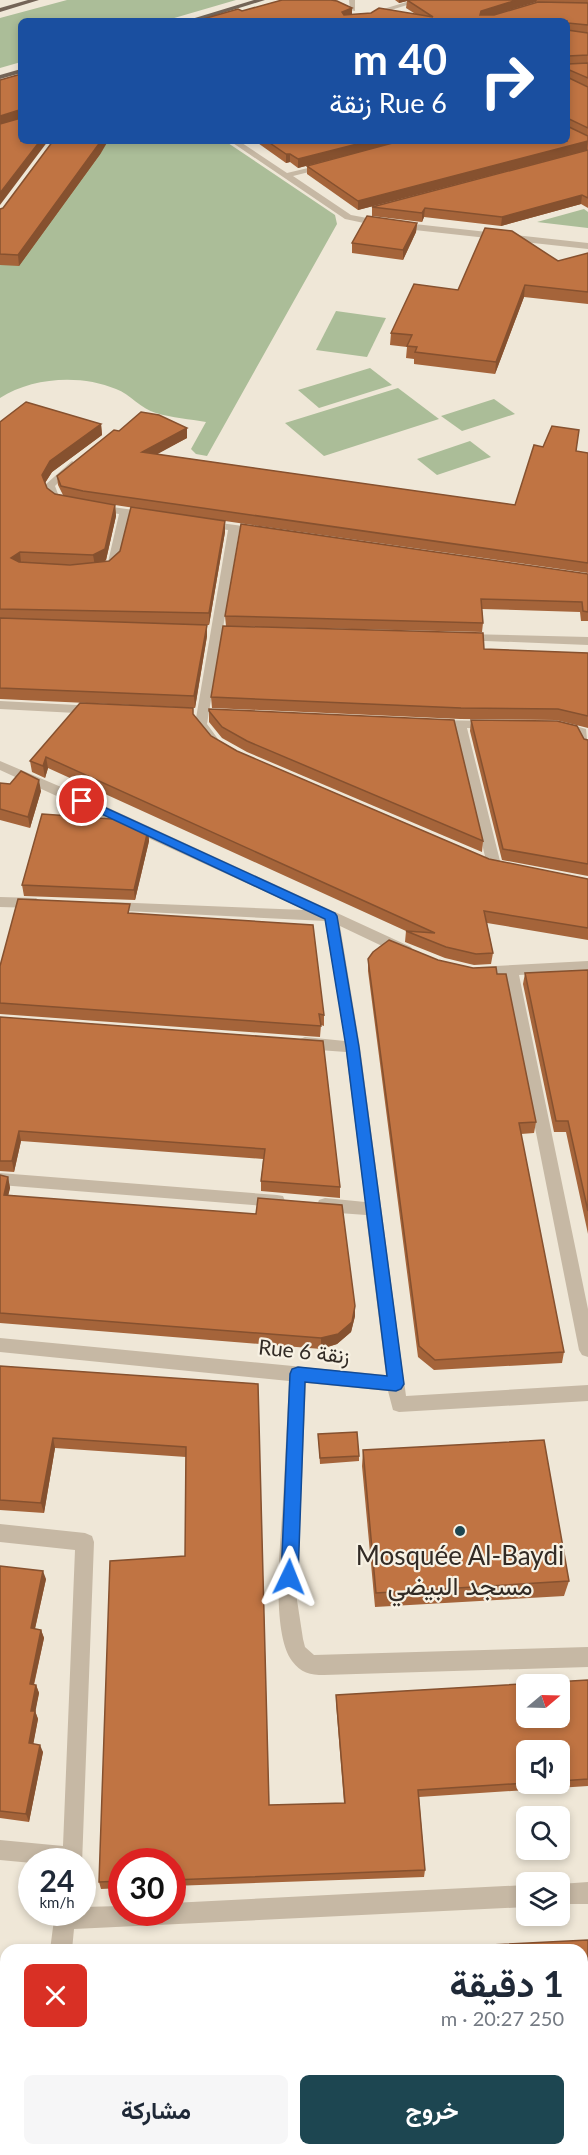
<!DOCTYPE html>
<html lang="ar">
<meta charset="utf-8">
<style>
body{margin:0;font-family:Lato,Vazirmatn,sans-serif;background:#f6f6f7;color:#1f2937;direction:rtl;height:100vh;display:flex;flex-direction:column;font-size:22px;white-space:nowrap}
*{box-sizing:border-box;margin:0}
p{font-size:20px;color:#747a83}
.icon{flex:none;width:33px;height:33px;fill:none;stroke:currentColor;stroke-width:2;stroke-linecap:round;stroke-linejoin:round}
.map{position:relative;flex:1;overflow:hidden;direction:ltr}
.sheet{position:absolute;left:0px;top:1944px;width:588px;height:212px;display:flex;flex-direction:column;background:#fff;border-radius:18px 18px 0 0;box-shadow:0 3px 9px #0003;direction:rtl}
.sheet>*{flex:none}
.hud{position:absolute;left:18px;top:18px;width:552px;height:126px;border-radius:9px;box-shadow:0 3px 9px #0003;direction:rtl;background:#1a4fa0;color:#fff;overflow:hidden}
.needle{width:39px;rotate:71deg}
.tools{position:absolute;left:516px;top:1674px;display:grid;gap:12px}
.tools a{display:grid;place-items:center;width:54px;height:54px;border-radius:9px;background:#fff;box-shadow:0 3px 9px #0003;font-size:30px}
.speed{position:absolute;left:18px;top:1848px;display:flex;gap:12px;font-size:30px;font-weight:700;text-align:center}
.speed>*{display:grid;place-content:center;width:78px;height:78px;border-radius:50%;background:#fff;box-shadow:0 3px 9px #0003;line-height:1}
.speed small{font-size:15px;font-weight:400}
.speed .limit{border:9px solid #d22;background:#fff;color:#111}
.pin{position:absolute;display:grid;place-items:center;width:51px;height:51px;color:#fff;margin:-26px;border:3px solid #fff;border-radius:50%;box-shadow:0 2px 6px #0007}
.me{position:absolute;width:66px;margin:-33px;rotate:2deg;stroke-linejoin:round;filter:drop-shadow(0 0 4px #0008)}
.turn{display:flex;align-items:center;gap:21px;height:126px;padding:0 24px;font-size:27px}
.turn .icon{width:78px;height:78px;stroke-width:2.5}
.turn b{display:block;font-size:42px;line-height:51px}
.round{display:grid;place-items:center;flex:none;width:63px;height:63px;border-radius:9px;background:#f6f6f7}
.head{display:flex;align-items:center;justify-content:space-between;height:102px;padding:0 24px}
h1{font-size:36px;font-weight:700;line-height:45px}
.button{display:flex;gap:12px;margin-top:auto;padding:12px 24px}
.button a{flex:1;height:69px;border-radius:9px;background:#1d4651;color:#fff;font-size:24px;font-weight:700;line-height:69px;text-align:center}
.button a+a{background:#f6f6f7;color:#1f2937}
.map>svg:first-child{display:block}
</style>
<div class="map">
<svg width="588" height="2155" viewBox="0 0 588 2155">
<rect width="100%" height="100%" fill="#efe7d7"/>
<g fill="#abbd98">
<path d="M67,0H236L164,21H21V62L0,68V18Z"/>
<path d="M62,141H225L335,215L337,224L207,456L196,454L191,449L206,422C190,419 172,418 156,413C141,409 130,394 116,389C81,374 32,377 0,398V228Z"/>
<path d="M584,209L588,212V228L537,222Z"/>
<path d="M336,311L386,318L367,357L316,350Z"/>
<path d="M370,368L392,385L319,408L298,390Z"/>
<path d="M398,388L439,419L324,456L285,423Z"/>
<path d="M494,399L515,414L462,431L441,416Z"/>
<path d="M470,441L491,457L437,475L417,459Z"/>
</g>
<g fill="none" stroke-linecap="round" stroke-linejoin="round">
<g fill="#c6b8a4" fill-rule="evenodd">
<path d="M349,0H355V11L350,10Z"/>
<path d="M413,0H423L356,21H344Z"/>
<path d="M230,141H239L287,173L329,163V167L293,176L351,215L378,220L588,243V249L378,226L345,219Z"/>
<path d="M72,461L77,464L55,486L58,494L70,502L65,505L51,498L45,485Z"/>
<path d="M98,505L148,512L153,515L148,518L130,516L119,563L105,572L99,569L108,562L119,514L94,510L93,508Z"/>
<path d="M205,521L258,528L263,531L258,534L239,532L207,724L218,739L212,743L208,742L195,724L228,530L201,526L200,524Z"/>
<path d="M465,634L588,637V645L461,640L459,638Z"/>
<path d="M0,701L95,706L101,710L95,714L0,709Z"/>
<path d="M436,720L490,721L496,725L490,729L467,728L501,865L499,868H489L487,865L455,728L432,727L430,724Z"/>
<path d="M562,722L586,729L588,750L584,749L577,735L558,729L556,726L558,723Z"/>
<path d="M0,761L87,798L411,947L413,951L411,955H401L340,926L360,1047L406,1396L588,1385V1401L399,1412L393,1410L388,1391L306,1383L297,1600L303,1639L305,1647L314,1655L588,1647V1667L324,1675C310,1675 301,1673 292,1661C270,1631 281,1539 283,1501C285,1461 287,1421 289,1381L0,1352V1338L386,1375L366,1215L325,1212L319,1210L317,1205L319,1200L325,1198L365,1202L346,1052L305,1049L300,1047L298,1043L300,1039L305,1037L345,1041L325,921L106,910L104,907L111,902L305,910L0,770Z"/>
<path d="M0,897L36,898L43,903L36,908L0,907Z"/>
<path d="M588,961V971L519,975L588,1309V1357L582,1355L579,1350L505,976L477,977L470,972L477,967Z"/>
<path d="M0,1173L277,1195L283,1196L285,1201L283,1206L277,1207L0,1185Z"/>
<path d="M0,1524L85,1533L92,1536L94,1542L82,1864V1862H32V1863L0,1860V1840L63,1846L75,1550L0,1542Z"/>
<path d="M588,1882V1904H560V1884Z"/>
<path d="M526,1885V1907L74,1929L72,1950H50L55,1912H82V1907L122,1906V1912H172V1903Z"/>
<path d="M23,2150H47L46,2155H22Z"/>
</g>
<g fill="#736457" fill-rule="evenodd">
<path d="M28,0H39L0,12V8Z"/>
<path d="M254,0H265L197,21H185Z"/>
<path d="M21,69V73L0,79V75Z"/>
</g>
</g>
<g fill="#a5643a" fill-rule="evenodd">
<path d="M282,0H331L337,1L352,8V15L371,13L379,8L417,15L406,8L407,1L399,3L395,0H588V3L536,2L492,15L538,2L588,3V208L581,204L501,226L424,217L422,222L372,216V207L587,150L358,210L307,174V166L373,148L298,168L290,162L286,163L255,141H567V21H196L238,9L242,11Z"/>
<path d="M101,153L19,266L0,265V209L3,208Z"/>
<path d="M417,223L416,232L403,260L352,253V243Z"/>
<path d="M588,253V304L524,297L495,374L414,364V359L406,358L407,347L390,345L391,333L458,290Z"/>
<path d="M0,422L101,424L102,435L52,472L45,483L47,488L55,494L63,495L58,485L57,476L119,431L187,428V438L156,454L515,505L576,451L588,453V573L225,521V532L209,625L169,624L207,625V636L195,708L0,699ZM115,505L187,516L109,561L104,562L106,560L116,516ZM42,564L75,565H70Z"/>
<path d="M588,574V621H581L580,612L482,609L483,623L482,632L226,626L225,616Z"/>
<path d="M484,649L588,653V730V728L556,720L460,719L212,708L211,697Z"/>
<path d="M193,708V715L211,736L237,751L489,859L588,879V940L487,923L493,953L491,964L474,965L445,958L405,942L406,931L48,768L45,778L32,772L30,761Z"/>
<path d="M209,711L483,841L482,852L247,752L222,738L209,722Z"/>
<path d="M471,720L584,739L588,740V876L502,860L470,731Z"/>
<path d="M0,783L41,791L30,828L0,820Z"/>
<path d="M148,830L149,841L135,900L24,896L22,885Z"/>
<path d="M131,914L324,1015V1026L321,1025L320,1037L0,1014V966Z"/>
<path d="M368,959L438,960L536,1122L534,1133L521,1134L564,1352L562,1363L434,1370L418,1357L368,971Z"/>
<path d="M588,970V1234L566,1132H554L523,984L525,973Z"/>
<path d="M0,1017L323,1041L340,1187V1198L261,1191V1181L263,1159L21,1141L14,1172L0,1171Z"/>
<path d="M0,1175L8,1177L10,1188L8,1195L355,1306V1316L351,1332L337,1344L321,1349L0,1323Z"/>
<path d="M0,1366L258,1384L269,1805L344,1803L336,1703V1695L588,1680V1786L419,1797L425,1870L424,1877L172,1886V1862H122V1888L101,1889L99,1882L185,1556L186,1457L55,1448L44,1513L0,1510ZM526,1750H560V1784H526Z"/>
<path d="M318,1434L359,1456V1461L320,1464Z"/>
<path d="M363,1450L569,1581L564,1596L375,1607L362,1466Z"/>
<path d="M0,1566L46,1579L35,1629L41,1630L44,1638L34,1685H36L39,1693L35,1711L38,1719L33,1744L43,1752L29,1822L0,1818Z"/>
<path d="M588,1940V2081L582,2082V1950Z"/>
</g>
<g fill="#86512f">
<path d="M399,0H407V1L399,3Z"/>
<path d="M517,0H537L536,2L480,19L481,11Z"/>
<path d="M352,8V16L342,20V12Z"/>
<path d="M19,110L20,120L0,126V116Z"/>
<path d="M40,141H48L0,205V193Z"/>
<path d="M101,141H108L101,153L19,266L18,255Z"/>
<path d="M369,141H401L298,168V159Z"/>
<path d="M588,141L587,150L358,210V201Z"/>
<path d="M286,154H290V162L286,163Z"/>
<path d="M582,195L581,204L501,226L502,217Z"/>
<path d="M425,208L424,217L422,222V213Z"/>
<path d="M417,223L416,232L403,260V250Z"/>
<path d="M525,285L524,297L495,374L496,362Z"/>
<path d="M101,424L102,435L52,472L43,486L42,475L50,461Z"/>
<path d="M187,428V438L143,462L142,452Z"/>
<path d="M115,505L116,516L106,560L95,566L93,555Z"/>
<path d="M225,521V532L209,625V613Z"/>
<path d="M20,552L21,563L11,558Z"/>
<path d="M207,625V636L195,708L194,696Z"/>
<path d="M46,757L48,768L45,778L43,766Z"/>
<path d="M39,780L41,791L30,828L28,817Z"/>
<path d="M148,830L149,841L135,900L134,890Z"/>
<path d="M19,1131L21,1141L14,1172L12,1161Z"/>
<path d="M8,1177L10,1188L6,1205L4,1195Z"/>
<path d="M355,1306V1316L351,1332L337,1344L321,1349V1338Z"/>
<path d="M53,1438L55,1448L44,1513L41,1503Z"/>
<path d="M43,1571L46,1579L33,1637L31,1628Z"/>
<path d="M41,1630L44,1638L32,1692L30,1684Z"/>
<path d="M36,1685L39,1693L34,1719L31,1711Z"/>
<path d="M35,1711L38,1719L32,1751L29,1743Z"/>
<path d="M40,1745L43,1752L29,1822L26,1814Z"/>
</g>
<g fill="#c07443" stroke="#86512f" stroke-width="1.5" fill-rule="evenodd">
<path d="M282,0H331L337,1L352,8L342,12L344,15L371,13L379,8L433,17L407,0H517L481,11L480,15H494L538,2L588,3V25L568,23L567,26V21H196L238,9L242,11Z"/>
<path d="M567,30L588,33V55L568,56H567Z"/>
<path d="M567,61L568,64L588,63V78L567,69Z"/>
<path d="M21,74V111L19,110L0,116V80Z"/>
<path d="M567,77L588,87V128L567,118Z"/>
<path d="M21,118V141H40L0,193V124Z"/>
<path d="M567,126L588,136V141L358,201L307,166L400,141H567Z"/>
<path d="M53,141H101L18,255L0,254V209L3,208Z"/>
<path d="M267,141H369L298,159L290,154H286Z"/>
<path d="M588,150V198L582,195L502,217L425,208L422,213L372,207Z"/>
<path d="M367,216L417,223L403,250L352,243Z"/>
<path d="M485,228L512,231L558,261L588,253V292L525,285L496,362L415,352L417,347L407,346L412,335L391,333L414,284L458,290Z"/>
<path d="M26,402L101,424L50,461L42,475L47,488L55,494L115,505L105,549L93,555L20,552L11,558L19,562L70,565L109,561L120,551L131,507L225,521L209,613L0,609V422Z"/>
<path d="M141,412L159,415L187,428L142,452L515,505L534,445L543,447L552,426L579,430L576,451L588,453V563L83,491L61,486L57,476L114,430L119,431Z"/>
<path d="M241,524L588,574V612L583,611L582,602L481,599L483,623L225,616Z"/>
<path d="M0,618L207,625L194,696L0,688Z"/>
<path d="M223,626L483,633L484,649L588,653V716L558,709L461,708L211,697Z"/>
<path d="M80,703L193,708V714L211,736L237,751L489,859L588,879V928L484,911L493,953L476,954L446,947L406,931L435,933L46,757L43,766L30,761Z"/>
<path d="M209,709L454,720L483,841L247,741L222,727L209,711Z"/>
<path d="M471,720L557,721L577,726L584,739L588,740V864L503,849Z"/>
<path d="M21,771L39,780L28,817L0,809V783L10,784Z"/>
<path d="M42,814L126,820L148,830L134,890L22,885Z"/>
<path d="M18,899L130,904L128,913L313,925L324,1015L319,1014L321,1026L0,1003V966Z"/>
<path d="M389,940L438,960L473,968L496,967L497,974H506L536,1122L519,1123L564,1352L435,1360L419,1346L368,959L373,952Z"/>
<path d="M588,970V1211L568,1121H556L525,973Z"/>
<path d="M0,1017L323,1041L340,1187L261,1181L265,1149L19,1131L12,1161H0Z"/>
<path d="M0,1175L8,1177L4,1195L256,1214L258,1198L342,1205L355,1306L352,1322L338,1334L321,1338L0,1313Z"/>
<path d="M0,1366L258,1384L269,1805L345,1803L336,1695L588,1680V1779L560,1781V1750H526V1783L418,1790L425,1870L172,1880V1862H122V1881L99,1882L110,1561L185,1556L186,1447L53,1438L41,1503L0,1500ZM526,1684H560V1718H526Z"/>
<path d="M357,1432L359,1456L320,1458L318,1434Z"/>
<path d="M544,1440L569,1581L376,1593L363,1450Z"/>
<path d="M0,1566L43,1571L31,1628L41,1630L30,1684L36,1685L31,1711H35L29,1743L40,1745L26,1814L0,1811Z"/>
<path d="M588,1940V2076L582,2077V1950H392Z"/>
</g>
<path fill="#1a73e8" stroke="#114b97" stroke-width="1.5" d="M82,797L335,913L337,916L359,1047L404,1384L401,1389L396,1391L305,1382L298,1577L295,1583L289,1585L283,1583L281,1577L290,1374L292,1369L298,1367L387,1376L346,1047L325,919L78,803L77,801Z"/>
<circle fill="#1d4651" stroke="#f7f1e3" stroke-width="2" cx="460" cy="1531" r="6"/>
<g text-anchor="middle" stroke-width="4.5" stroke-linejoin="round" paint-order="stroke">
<g font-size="21" fill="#322b25" stroke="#f7f1e3">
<text transform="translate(304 1352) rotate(6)" y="7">Rue 6 زنقة</text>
</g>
<g font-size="26" fill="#322b25" stroke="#f7f1e3">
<text x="460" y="1565">Mosquée Al-Baydi<tspan x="460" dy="30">مسجد البيضي</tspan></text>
</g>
</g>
</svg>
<div class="tools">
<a><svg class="needle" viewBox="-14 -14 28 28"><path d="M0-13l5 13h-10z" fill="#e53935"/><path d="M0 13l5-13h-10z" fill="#747a83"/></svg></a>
<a><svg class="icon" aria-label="sound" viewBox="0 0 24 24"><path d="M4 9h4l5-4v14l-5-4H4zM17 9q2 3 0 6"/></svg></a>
<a><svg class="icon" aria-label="search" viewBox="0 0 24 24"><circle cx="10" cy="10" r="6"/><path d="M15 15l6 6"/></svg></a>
<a><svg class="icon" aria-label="layers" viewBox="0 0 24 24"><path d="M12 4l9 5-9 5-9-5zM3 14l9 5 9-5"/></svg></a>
</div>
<div class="speed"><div>24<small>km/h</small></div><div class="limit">30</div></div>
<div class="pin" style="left:82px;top:801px;background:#d93025"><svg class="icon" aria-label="arrive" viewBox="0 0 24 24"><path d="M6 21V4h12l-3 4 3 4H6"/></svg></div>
<svg class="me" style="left:289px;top:1577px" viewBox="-20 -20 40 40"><path d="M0-17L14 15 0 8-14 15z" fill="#1a73e8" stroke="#fff" stroke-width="4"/></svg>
<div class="hud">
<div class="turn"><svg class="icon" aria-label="right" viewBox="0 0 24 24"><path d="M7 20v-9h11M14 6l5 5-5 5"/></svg><div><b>40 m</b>Rue 6 زنقة</div></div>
</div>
<section class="sheet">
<div class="head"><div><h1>1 دقيقة</h1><p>250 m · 20:27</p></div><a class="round" style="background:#d93025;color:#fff"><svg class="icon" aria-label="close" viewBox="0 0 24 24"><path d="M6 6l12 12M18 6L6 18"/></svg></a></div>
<div class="button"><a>خروج</a><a>مشاركة</a></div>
</section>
</div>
